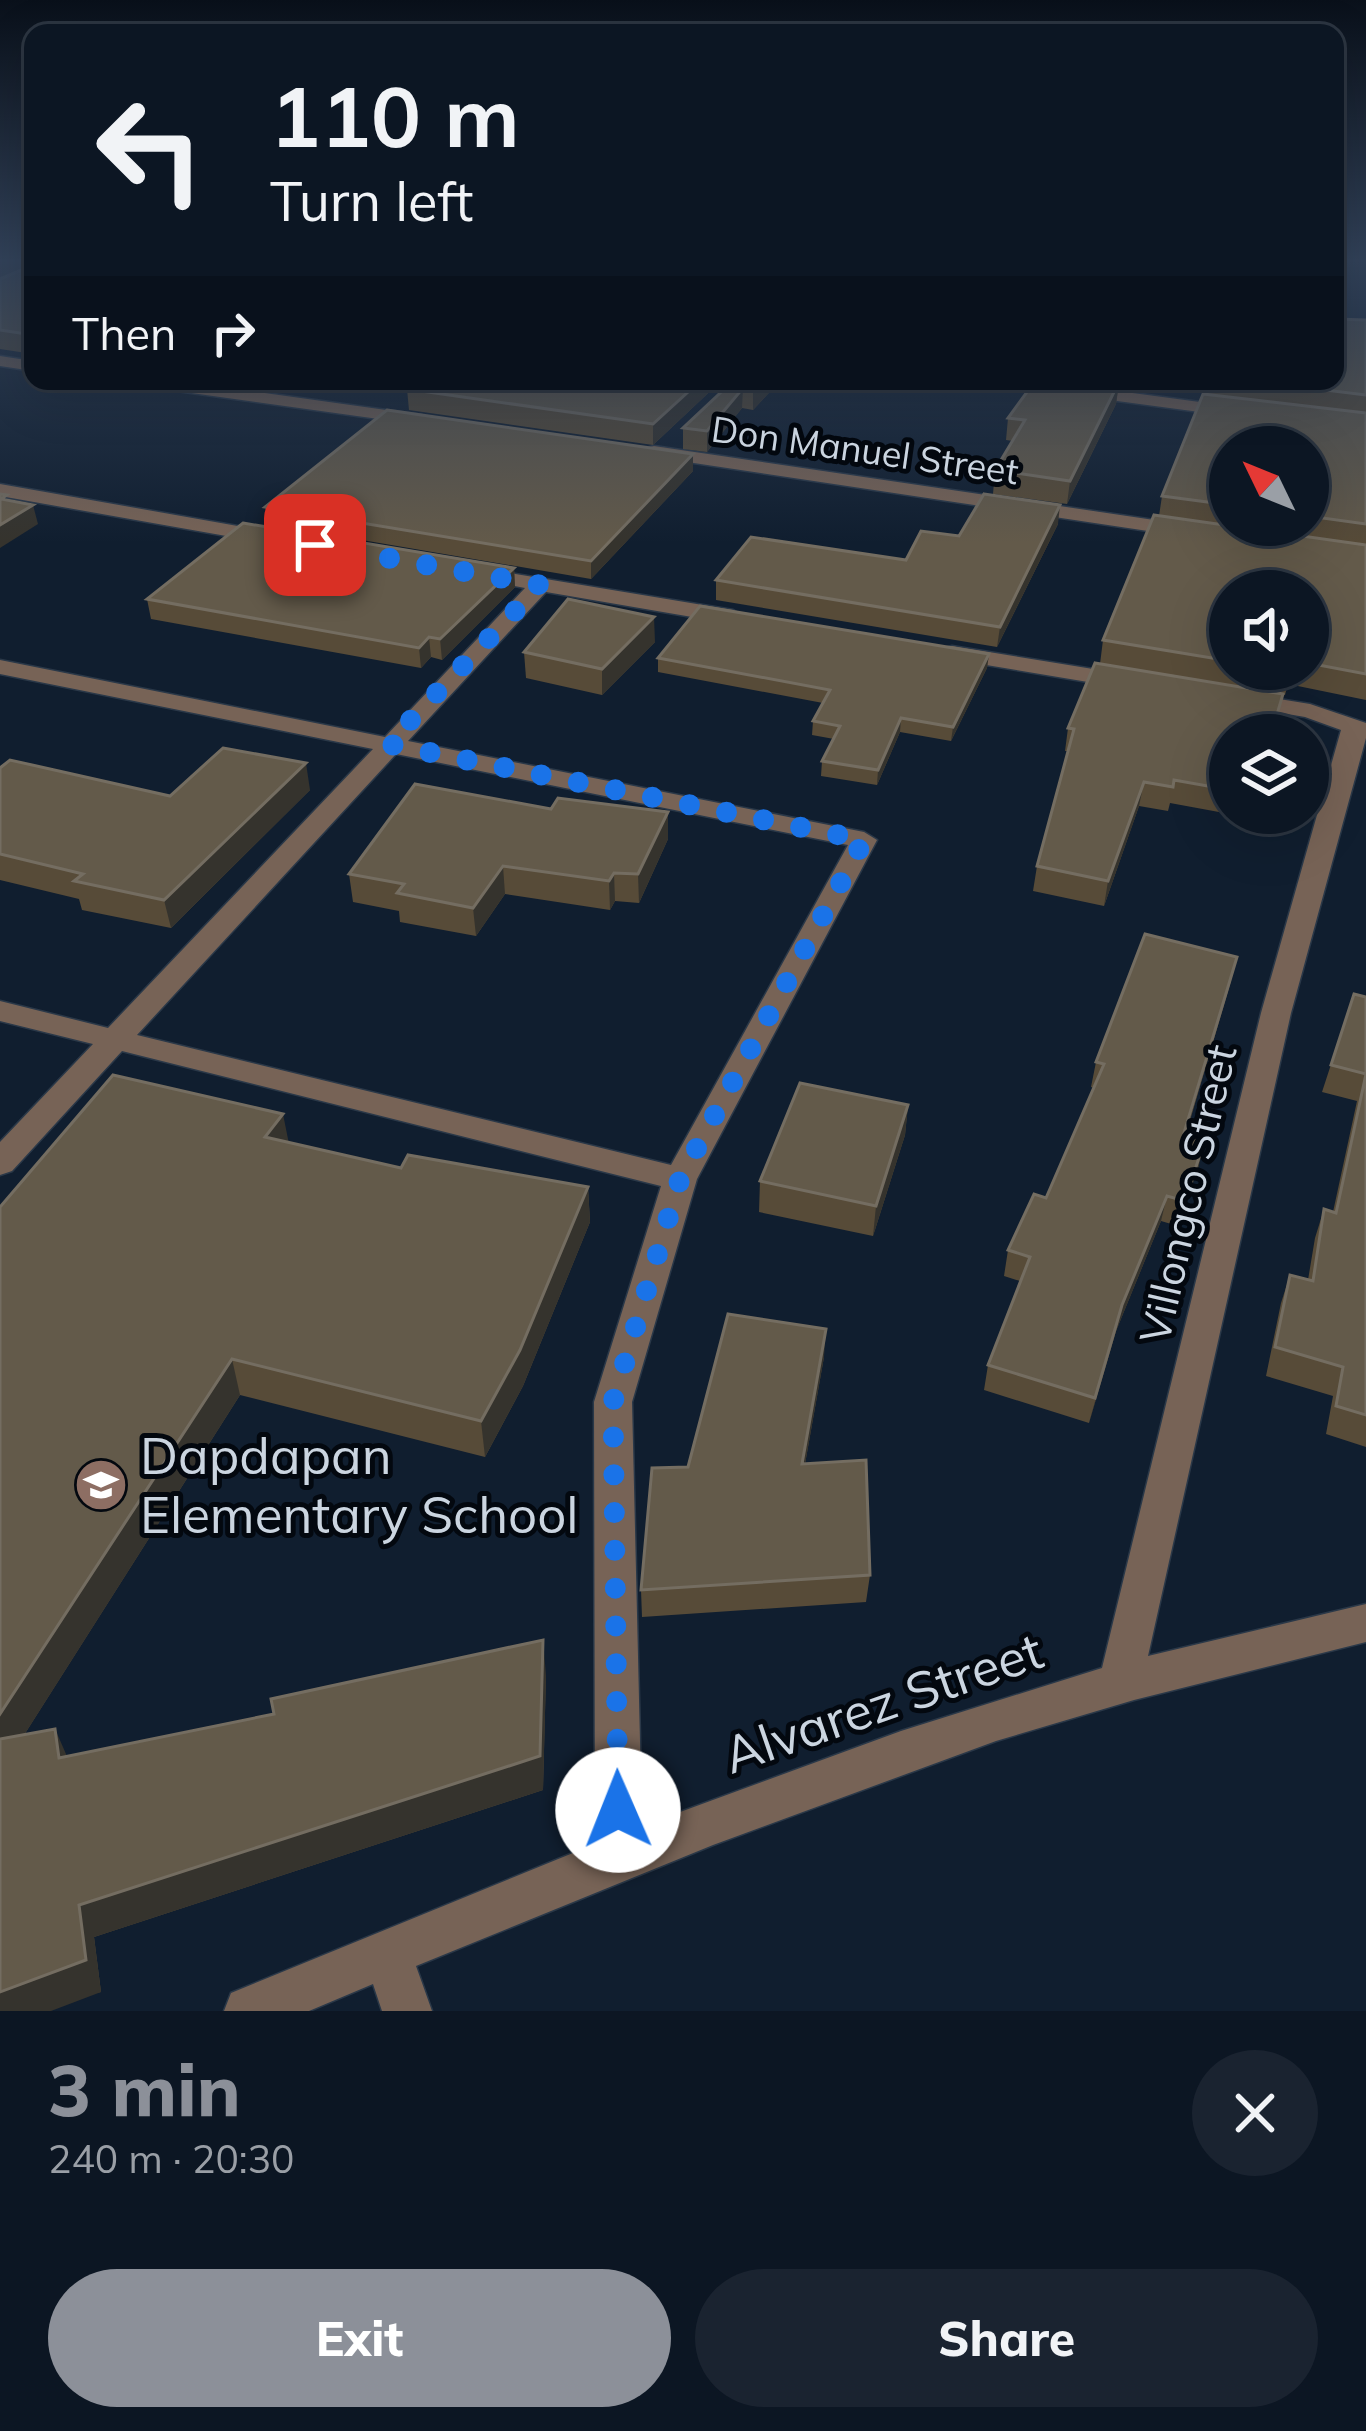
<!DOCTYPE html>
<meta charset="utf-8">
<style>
body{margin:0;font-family:Mulish,sans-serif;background:#1a2330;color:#f1f3f6;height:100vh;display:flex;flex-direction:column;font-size:45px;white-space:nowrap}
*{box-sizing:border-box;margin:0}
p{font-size:39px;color:#9a9fa6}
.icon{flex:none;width:66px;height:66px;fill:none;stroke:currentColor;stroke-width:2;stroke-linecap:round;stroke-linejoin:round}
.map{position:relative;height:2011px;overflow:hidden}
.sheet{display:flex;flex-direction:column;background:#0c1623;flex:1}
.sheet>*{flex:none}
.hud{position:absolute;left:24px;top:24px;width:1320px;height:366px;border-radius:24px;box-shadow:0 12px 48px #0002,0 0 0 3px #2c3541;background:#0c1623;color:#f1f3f6;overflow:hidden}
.needle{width:78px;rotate:313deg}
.fabs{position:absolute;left:1209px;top:426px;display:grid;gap:24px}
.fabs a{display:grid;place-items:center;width:120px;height:120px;border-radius:50%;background:#0c1623;box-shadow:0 12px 48px #0002,0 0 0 3px #2c3541;font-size:60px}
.pin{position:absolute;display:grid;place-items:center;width:102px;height:102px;color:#fff;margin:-51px;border-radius:24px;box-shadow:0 6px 18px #0006}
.me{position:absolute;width:132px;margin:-66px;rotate:359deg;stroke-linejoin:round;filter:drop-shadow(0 0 9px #0008)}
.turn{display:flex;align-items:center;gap:42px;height:252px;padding:0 48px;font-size:54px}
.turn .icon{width:156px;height:156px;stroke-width:2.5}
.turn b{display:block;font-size:84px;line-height:102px}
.then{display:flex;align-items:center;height:114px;padding:0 48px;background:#0003;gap:24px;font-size:45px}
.round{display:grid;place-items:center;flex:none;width:126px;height:126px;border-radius:63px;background:#1a2330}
.head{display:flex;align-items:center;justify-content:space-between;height:204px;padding:0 48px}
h1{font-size:72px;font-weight:800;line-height:90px;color:#8c9099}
.action{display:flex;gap:24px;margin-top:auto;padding:24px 48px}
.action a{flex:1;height:138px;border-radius:72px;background:#8c9099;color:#fff;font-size:48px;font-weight:800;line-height:138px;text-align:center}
.action a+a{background:#1a2330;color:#f1f3f6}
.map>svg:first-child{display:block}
</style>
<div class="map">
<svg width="1366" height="2011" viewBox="0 0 1366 2011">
<rect width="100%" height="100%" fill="#101e2f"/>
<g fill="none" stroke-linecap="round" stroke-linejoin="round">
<g stroke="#2a3848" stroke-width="3">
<g id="minor">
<path d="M0,356L33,361V371L0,366Z"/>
<path d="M132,381H178L422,415L431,420L422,425L141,386Z"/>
<path d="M996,381H1043L1237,407L1246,412L1237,417L1005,386Z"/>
<path d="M654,446L1188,525L1198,531L1188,537L647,456V448Z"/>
<path d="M0,484L272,532L282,538L272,544L0,496Z"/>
<path d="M479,568L733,610L744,617L733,624L546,592L408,741L864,832L877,840L697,1179L632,1402L642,1826L901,1731L1102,1668L1261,1013L1341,730L1305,717L1234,705L1230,700L1242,693L1310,704L1366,723V738L1291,1013L1148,1656L1366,1604V1642L1134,1700L996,1741L713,1845L416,1966L432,2011H382L373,1984L309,2011H224L231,1993L595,1844L594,1402L661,1186L122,1051L12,1171L0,1175V1142L93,1044L0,1021V1001L108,1028L373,749L0,674V660L385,737L525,588L472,578L468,574ZM396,754L848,845L671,1165L137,1035Z"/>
<path d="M952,646L1130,675L1142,682L1130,689L944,658V648Z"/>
</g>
</g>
<use href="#minor" fill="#776356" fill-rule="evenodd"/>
</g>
<g fill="#574b38" fill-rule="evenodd">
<path d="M0,261H33V354L0,349Z"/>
<path d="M1366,320V700L1288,684L1285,695H1283L1272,735H1230V813H1248L1246,817L1170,803L1168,811L1139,806L1104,906L1033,891L1037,866L1068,751H1065L1068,728L1100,664L1103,640L1159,516L1162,496L1207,395L1209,385L1200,381H1335L1352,321ZM1230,447H1308V525H1230ZM1230,591H1308V669H1230Z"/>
<path d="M417,381H721L653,445L409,410L407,389Z"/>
<path d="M733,381H780L753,410L742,408L707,452L683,449V428Z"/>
<path d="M1035,381H1127L1125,386L1119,385L1116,404L1067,504L993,494L995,470L1013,441L1006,440L1008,418Z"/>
<path d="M693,471L591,579L268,524L265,507Z"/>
<path d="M1058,524L997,647L716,600V580L906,560L959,536Z"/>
<path d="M514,568L515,587L442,660L431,657L421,668L151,619L147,599Z"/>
<path d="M655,642L602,695L526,678L524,652Z"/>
<path d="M989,654L987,668L951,741L900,732L877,785L821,776L822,761L834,739L812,735L813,721L823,703L658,672V658Z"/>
<path d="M0,768L170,796L310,790L171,928L82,910L79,899L0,880Z"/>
<path d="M668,839L639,903L615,901L610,910L505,894L476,936L400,922L399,911L353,902L349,874Z"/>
<path d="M1231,981L1186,1134L1199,1165L1178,1226L1161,1221L1116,1331L1089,1423L984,1390L988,1365L1020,1281L1004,1276L1008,1250L1046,1198L1094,1088L1091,1087L1096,1062Z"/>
<path d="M1354,994L1366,997V1447L1326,1434L1333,1396L1266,1376L1281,1303L1290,1275L1308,1280L1315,1238L1324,1209L1333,1212L1357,1101L1322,1092Z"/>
<path d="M908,1105L905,1135L873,1236L759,1212L760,1181Z"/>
<path d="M288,1143L401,1168L588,1187L590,1222L523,1386L485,1457L240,1395L24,1735L67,1756L546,1675L543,1790L94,1937L101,1992L0,2011V1207Z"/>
<path d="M824,1357L805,1464L870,1575L866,1602L642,1617L641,1590L688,1467Z"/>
</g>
<g fill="#35332d">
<path d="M0,261H30L31,267L0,279Z"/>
<path d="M700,381H721L653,445V424Z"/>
<path d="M761,381H780L753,410V389Z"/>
<path d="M1119,382L1116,404L1067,504L1070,481Z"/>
<path d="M743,388L742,408L707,452V431Z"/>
<path d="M693,454V471L591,579V561Z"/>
<path d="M33,505L38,524L0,548V525Z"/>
<path d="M1060,505L1058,524L997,647L1000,627Z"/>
<path d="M514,568L515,587L442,660L440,639Z"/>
<path d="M654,617L655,642L602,695V669Z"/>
<path d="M429,637L431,657L421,668L419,648Z"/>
<path d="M989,654L987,668L951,741L953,727Z"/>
<path d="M901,718L900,732L877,785L878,770Z"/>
<path d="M306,763L310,790L171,928L164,900Z"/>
<path d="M1144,782L1139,806L1104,906L1108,881Z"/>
<path d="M668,812V839L639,903L638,874Z"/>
<path d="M503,866L505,894L476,936L473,908Z"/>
<path d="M614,873L615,901L610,910L609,881Z"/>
<path d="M1237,957L1231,981L1178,1159L1184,1133Z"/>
<path d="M908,1105L905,1135L873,1236L876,1206Z"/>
<path d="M283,1114L290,1149L265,1137Z"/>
<path d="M1205,1139L1199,1165L1178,1226L1185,1201Z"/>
<path d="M588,1187L590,1222L523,1386L485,1457L481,1421Z"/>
<path d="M1167,1196L1161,1221L1116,1331L1089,1423L1122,1305Z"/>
<path d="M826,1329L824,1357L800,1492L802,1464Z"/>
<path d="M232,1359L240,1395L0,1773V1714Z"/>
<path d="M543,1640L546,1675L543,1790L94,1937L101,1992L51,2011H0V1992L79,1905Z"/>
<path d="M55,1729L70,1763L59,1758Z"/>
</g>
<g fill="#635a4a" stroke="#746d61" stroke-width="3">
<path d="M32,261L33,335L0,330V279L31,266Z"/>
<path d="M1335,319L1366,320V395L1251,381H1335Z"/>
<path d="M417,381H700L653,424L407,389Z"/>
<path d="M733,381H761L753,389L743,388L707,431L683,428Z"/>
<path d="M1035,381L1119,382L1070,481L995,470L1025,420L1008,418Z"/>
<path d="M1203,394L1366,413V524L1308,516V447H1230V505L1162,496Z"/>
<path d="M387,410L693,454L591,561L265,507Z"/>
<path d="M0,494L7,495L1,499L33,505L0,525Z"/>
<path d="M984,494L1060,505L1000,627L716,580L751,537L906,560L921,531L959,536Z"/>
<path d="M1154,515L1366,545V674L1308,663V591H1230V661L1103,640Z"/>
<path d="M243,523L514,568L440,639L429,637L419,648L147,599Z"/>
<path d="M568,599L654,617L602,669L524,652Z"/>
<path d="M700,606L989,654L953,727L901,718L878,770L822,761L840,726L813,721L830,690L658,658Z"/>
<path d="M1095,663L1283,694L1271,735H1230V790L1174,780L1173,787L1144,782L1108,881L1037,866L1074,729L1068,728Z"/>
<path d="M223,748L306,763L164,900L74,881L83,874L0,854V768L10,760L170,796Z"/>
<path d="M415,784L551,809L558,798L668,812L638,874L614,873L609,881L503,866L473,908L397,893L404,884L349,874Z"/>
<path d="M1145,934L1237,957L1184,1133L1205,1139L1185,1201L1167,1196L1122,1305L1095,1398L988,1365L1030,1257L1008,1250L1034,1194L1046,1198L1104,1064L1096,1062Z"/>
<path d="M1354,994L1366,997V1074L1331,1065Z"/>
<path d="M1366,1074V1415L1336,1406L1343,1367L1275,1347L1290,1275L1313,1281L1324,1209L1336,1213Z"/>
<path d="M113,1075L283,1114L265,1137L401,1168L408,1155L588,1187L520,1350L481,1421L232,1359L0,1714V1207Z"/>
<path d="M800,1083L908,1105L876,1206L760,1181Z"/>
<path d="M728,1314L826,1329L802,1464L866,1460L870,1575L641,1590L652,1468L688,1467Z"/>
<path d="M543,1640L540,1756L79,1905L86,1960L0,1992V1739L55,1729L59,1758L274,1714L271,1699Z"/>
</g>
<linearGradient id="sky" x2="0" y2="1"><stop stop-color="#09101a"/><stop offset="0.48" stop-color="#314158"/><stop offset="1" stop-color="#314158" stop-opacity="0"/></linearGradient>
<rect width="1366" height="543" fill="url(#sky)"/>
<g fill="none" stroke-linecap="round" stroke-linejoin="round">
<path stroke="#1a73e8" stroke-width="21" stroke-dasharray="0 37.8" d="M315,545L540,585L388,744L864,840L680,1179L613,1402L618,1810"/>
</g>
<defs>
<g id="school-disc" transform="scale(2.7)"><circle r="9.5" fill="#8d6e63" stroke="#03080f"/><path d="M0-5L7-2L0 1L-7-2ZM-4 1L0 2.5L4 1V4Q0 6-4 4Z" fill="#fff"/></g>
</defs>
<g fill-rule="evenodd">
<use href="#school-disc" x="101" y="1485"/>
</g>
<g text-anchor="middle" stroke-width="10" stroke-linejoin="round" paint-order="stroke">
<g font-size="36" fill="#cbd5e0" stroke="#03080f">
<text transform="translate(865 450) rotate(8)" y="13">Don Manuel Street</text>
</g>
<g font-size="42" fill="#cbd5e0" stroke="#03080f">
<text transform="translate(1188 1194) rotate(-77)" y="15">Villongco Street</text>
</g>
<g font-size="51" fill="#cbd5e0" stroke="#03080f" text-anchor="start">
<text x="140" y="1474">Dapdapan<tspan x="140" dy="59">Elementary School</tspan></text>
</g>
<g font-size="51" fill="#cbd5e0" stroke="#03080f">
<text transform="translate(883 1703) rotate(-19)" y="18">Alvarez Street</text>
</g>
</g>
</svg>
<div class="fabs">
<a><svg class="needle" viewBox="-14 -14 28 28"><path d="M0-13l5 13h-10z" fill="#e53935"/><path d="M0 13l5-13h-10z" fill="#9a9fa6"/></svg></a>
<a><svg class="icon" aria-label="sound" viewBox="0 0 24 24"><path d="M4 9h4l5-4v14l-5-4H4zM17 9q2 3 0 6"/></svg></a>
<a><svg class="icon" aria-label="layers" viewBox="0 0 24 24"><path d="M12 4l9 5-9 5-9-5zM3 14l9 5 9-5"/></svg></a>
</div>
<div class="pin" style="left:315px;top:545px;background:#d93025"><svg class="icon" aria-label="arrive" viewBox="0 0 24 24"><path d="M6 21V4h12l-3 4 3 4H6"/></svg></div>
<svg class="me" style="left:618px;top:1810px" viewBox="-20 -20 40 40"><circle r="19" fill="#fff"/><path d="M0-13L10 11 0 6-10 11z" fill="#1a73e8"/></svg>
<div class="hud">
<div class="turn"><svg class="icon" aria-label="left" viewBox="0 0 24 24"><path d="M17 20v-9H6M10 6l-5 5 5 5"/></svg><div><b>110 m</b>Turn left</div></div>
<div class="then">Then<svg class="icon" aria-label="right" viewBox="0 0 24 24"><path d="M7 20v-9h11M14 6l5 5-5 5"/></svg></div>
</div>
</div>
<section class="sheet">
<div class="head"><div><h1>3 min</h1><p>240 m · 20:30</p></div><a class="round"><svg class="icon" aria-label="close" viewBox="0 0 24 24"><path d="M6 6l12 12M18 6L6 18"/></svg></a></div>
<div class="action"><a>Exit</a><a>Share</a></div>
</section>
